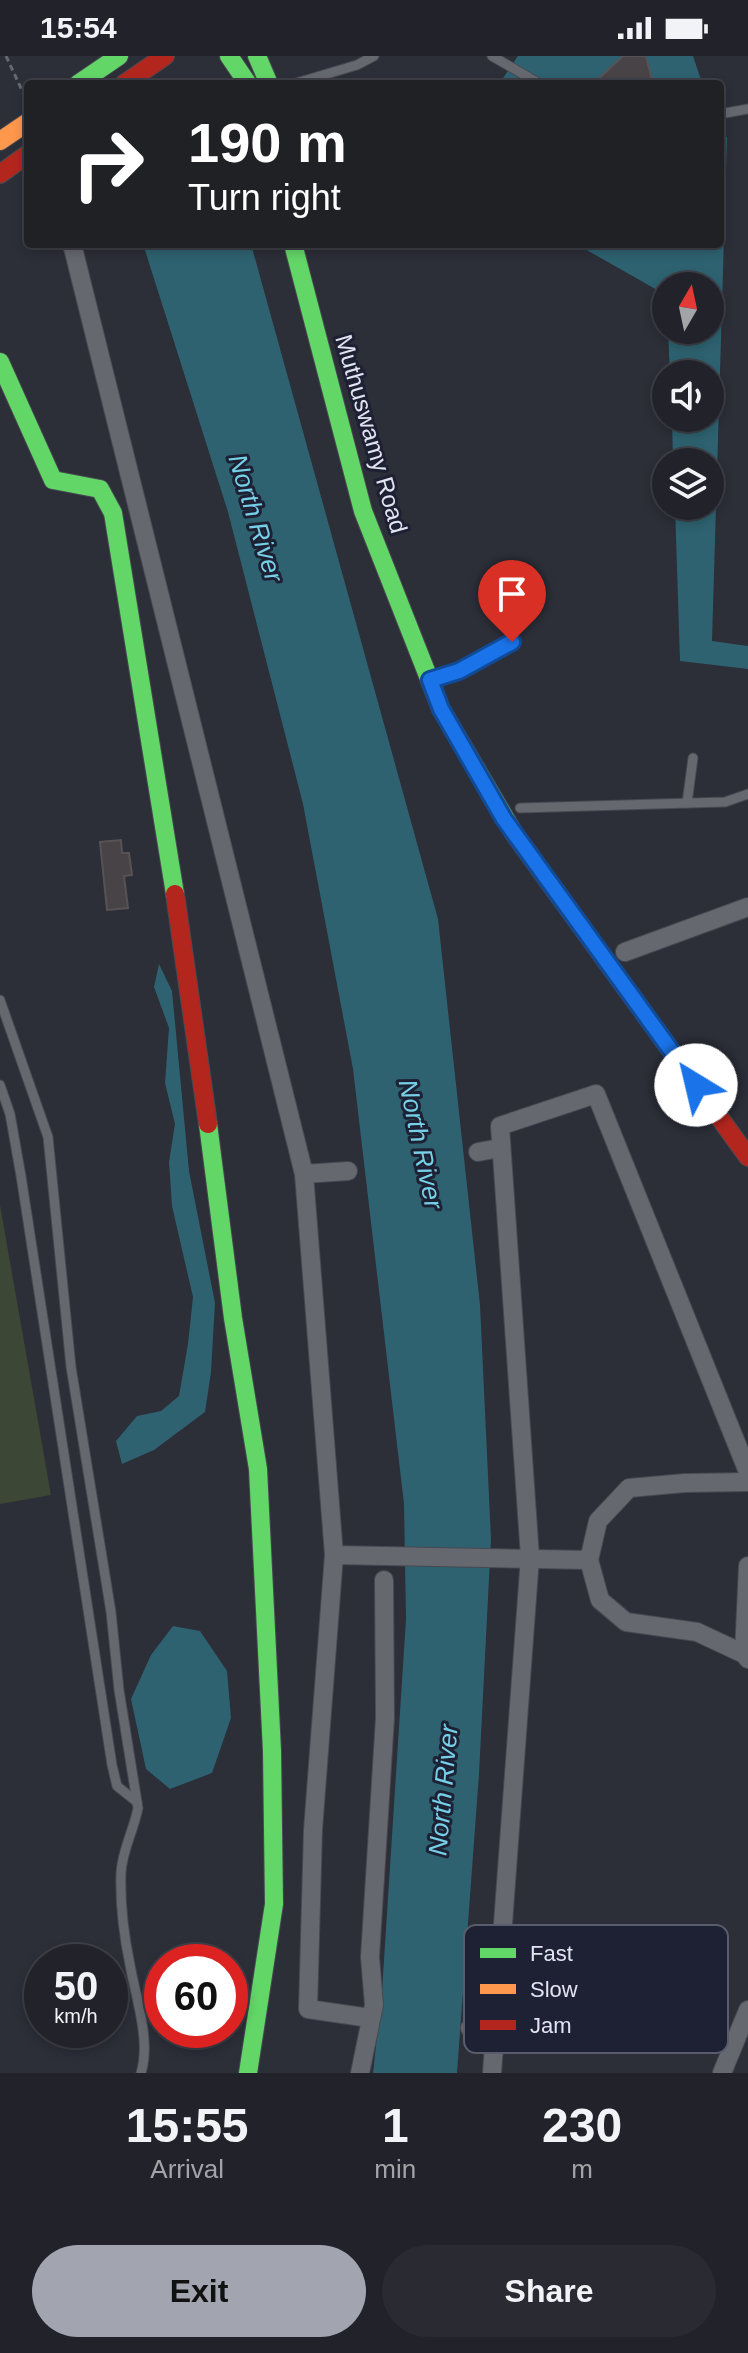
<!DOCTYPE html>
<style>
body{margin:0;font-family:Helvetica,sans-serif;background:#292a32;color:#f1f3f6;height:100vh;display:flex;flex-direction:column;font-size:30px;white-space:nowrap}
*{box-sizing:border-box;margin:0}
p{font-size:26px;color:#a2a4a8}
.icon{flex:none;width:44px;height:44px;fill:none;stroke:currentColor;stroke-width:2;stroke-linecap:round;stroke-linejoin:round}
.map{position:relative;height:2017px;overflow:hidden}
.sheet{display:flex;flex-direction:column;background:#21222a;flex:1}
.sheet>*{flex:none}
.banner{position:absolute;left:24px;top:24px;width:700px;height:168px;border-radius:8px;box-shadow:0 4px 12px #0003,0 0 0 2px #3e3f47;background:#202124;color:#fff;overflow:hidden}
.needle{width:52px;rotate:9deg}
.tools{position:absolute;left:652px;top:216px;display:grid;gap:16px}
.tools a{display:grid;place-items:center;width:72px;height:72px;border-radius:50%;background:#21222a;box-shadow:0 4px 12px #0003,0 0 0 2px #3e3f47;font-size:40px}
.speed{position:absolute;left:24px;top:1888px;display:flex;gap:16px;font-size:40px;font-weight:700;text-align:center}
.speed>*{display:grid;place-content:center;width:104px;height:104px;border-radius:50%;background:#21222a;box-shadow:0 4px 12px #0003,0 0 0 2px #3e3f47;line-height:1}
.speed small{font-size:20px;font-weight:400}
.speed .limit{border:12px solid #d22;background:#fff;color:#111}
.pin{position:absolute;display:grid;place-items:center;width:68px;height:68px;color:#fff;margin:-82px -34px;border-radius:50% 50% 50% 0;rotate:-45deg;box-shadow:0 0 8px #0007}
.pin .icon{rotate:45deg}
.me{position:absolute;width:88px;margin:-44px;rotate:324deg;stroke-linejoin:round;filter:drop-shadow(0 0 6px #0008)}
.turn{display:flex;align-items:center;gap:28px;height:168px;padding:0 32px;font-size:36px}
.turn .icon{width:104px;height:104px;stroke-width:2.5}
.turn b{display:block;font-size:56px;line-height:68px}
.eta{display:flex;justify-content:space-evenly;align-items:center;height:136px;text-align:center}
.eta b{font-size:48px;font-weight:700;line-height:56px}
.cta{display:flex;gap:16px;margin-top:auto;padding:16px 32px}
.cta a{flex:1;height:92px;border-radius:48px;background:#a2a4b0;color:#111;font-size:32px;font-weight:700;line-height:92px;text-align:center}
.cta a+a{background:#292a32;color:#f1f3f6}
.status{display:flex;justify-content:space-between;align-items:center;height:56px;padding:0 40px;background:#21222a;direction:ltr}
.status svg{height:22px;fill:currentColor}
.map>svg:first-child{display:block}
</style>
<div class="status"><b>15:54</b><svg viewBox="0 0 49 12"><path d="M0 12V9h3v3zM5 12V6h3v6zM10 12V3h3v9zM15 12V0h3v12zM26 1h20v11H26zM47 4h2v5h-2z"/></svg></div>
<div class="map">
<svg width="748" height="2017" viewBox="0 0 748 2017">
<rect width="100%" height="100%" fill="#2c2e38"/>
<path fill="#3c4735" d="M0,1149L51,1439L0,1448Z"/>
<g fill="#2e6270">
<path d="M518,0H623L593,28H499Z"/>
<path d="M646,0H693L702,27L653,28Z"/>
<path d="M727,81L712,585L748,590V613L680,605L675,450H710V406H673L672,362H710V318H670L668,274H710V230H666V239L576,188H720V83Z"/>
<path d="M143,188H251L438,863L480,1249L491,1483L479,1718L457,2017H373L382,1935L406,1563L404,1448L353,1013L303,748L228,456Z"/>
<path d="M159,908L172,935L189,1115L215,1247L211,1316L205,1356L154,1394L122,1408L116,1385L137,1360L161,1355L179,1340L188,1288L193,1241L172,1150L169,1106L175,1068L165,1027L169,972L154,931Z"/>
<path d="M173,1570L200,1575L227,1615L231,1662L212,1717L170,1733L146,1713L131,1643L151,1599Z"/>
</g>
<path fill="#2c2e38" d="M70,0H163L179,21L168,28H47L42,20Z"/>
<g fill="#474347" stroke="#575355" stroke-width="2">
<path d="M623,0H646L653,28H593Z"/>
<path d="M121,784L122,797H129L132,819L124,820L128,852L107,854L100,786Z"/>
</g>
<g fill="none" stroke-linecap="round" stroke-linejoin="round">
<g stroke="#474951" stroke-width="11">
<g id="lane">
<path d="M492,0L540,28"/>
<path d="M293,28L357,9L374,0"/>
<path d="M720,58L748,53"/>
<path d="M436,622L459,615L512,586"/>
<path d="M687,747L693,702"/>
<path d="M520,752L725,746L748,738"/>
<path d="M0,944L48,1081L71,1311L111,1556L119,1634L138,1752C134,1774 122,1794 121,1817C120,1847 124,1880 130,1909C136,1943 151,1984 141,2017"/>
<path d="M0,1029L10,1058L21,1120L112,1709L117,1730L137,1746"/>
</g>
</g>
<g stroke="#474951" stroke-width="20">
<g id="street">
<path d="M72,188L304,1118L334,1499L313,1774L308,1953L363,1961"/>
<path d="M625,896L748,851"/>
<path d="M478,1096L500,1092"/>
<path d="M304,1118L348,1115"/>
<path d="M334,1499L589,1504L598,1465L629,1432L685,1427L748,1426"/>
<path d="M589,1504L600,1544L626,1566L697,1576L744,1598L748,1603"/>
<path d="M744,1598L748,1510"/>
<path d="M470,1972L495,1974"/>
<path d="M360,2017L374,1949L370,1901L385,1662L384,1524"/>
<path d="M492,2017L530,1501L500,1070L596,1038L748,1416"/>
<path d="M722,2017L748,1954"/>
</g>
</g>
<g stroke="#474951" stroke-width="20">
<g id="fast">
<path d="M229,0L248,28"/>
<path d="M257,0L269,28"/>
<path d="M78,28L119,0"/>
<path d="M293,188L363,455L441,653L515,779"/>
<path d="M0,306L53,424L100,433L113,457L175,838"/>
<path d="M208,1068L233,1262L258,1413L272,1695L274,1848L248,2017"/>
</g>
</g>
<g stroke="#474951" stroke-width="20">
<path id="slow" d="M0,85L28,66"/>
</g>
<g stroke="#474951" stroke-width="20">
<g id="jam">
<path d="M124,28L165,0"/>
<path d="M0,118L28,98"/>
<path d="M515,779L748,1101"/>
<path d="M175,838L208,1068"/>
</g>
</g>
<path stroke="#67686f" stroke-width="3" stroke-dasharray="6 4" stroke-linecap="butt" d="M6,0L26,43"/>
<use href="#lane" stroke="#666870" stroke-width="9"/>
<use href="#street" stroke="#666870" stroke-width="18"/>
<use href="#fast" stroke="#63d668" stroke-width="18"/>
<use href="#slow" stroke="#ff974d" stroke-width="18"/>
<use href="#jam" stroke="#b3261e" stroke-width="18"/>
</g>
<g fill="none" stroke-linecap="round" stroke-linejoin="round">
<g stroke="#114b97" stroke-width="20">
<path id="route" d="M512,586L459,615L430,624L441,653L504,763L696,1029"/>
</g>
<use href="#route" stroke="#1a73e8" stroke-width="14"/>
</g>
<g text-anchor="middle" stroke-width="6" stroke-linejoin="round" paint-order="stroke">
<g font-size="24" fill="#e2e4f1" stroke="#1d2133">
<text transform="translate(371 378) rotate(74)" y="8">Muthuswamy Road</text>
</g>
<g font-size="26" font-style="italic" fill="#75d0e8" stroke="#1d2133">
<text transform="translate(256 462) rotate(73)" y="9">North River</text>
<text transform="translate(421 1088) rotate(78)" y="9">North River</text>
<text transform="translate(443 1734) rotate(-85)" y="9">North River</text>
</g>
</g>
<rect x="464" y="1869" width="264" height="128" rx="12" fill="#1d2133" stroke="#585c6c" stroke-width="2"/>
<rect x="480" y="1892" width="36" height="10" fill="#63d668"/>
<rect x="480" y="1928" width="36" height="10" fill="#ff974d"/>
<rect x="480" y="1964" width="36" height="10" fill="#b3261e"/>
<g font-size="22" fill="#e2e4f1">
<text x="530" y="1905">Fast</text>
<text x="530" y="1941">Slow</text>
<text x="530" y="1977">Jam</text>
</g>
</svg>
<div class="tools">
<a><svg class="needle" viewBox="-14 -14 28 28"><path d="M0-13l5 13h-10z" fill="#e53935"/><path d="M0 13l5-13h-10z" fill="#a2a4a8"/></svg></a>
<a><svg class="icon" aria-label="sound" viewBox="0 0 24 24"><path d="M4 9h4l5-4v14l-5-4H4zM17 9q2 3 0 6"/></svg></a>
<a><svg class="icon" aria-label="layers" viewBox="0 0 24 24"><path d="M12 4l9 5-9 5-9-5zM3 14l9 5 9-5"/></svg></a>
</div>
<div class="speed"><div>50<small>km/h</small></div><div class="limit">60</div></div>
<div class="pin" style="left:512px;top:586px;background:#d93025"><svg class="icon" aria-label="arrive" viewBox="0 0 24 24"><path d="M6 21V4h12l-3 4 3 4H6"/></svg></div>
<svg class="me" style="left:696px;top:1029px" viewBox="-20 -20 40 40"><circle r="19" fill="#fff"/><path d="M0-13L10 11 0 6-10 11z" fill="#1a73e8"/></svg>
<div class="banner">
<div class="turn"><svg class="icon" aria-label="right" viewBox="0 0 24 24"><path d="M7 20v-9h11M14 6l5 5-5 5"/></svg><div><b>190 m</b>Turn right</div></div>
</div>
</div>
<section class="sheet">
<div class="eta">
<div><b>15:55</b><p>Arrival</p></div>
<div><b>1</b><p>min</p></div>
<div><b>230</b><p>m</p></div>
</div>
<div class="cta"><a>Exit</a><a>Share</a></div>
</section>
